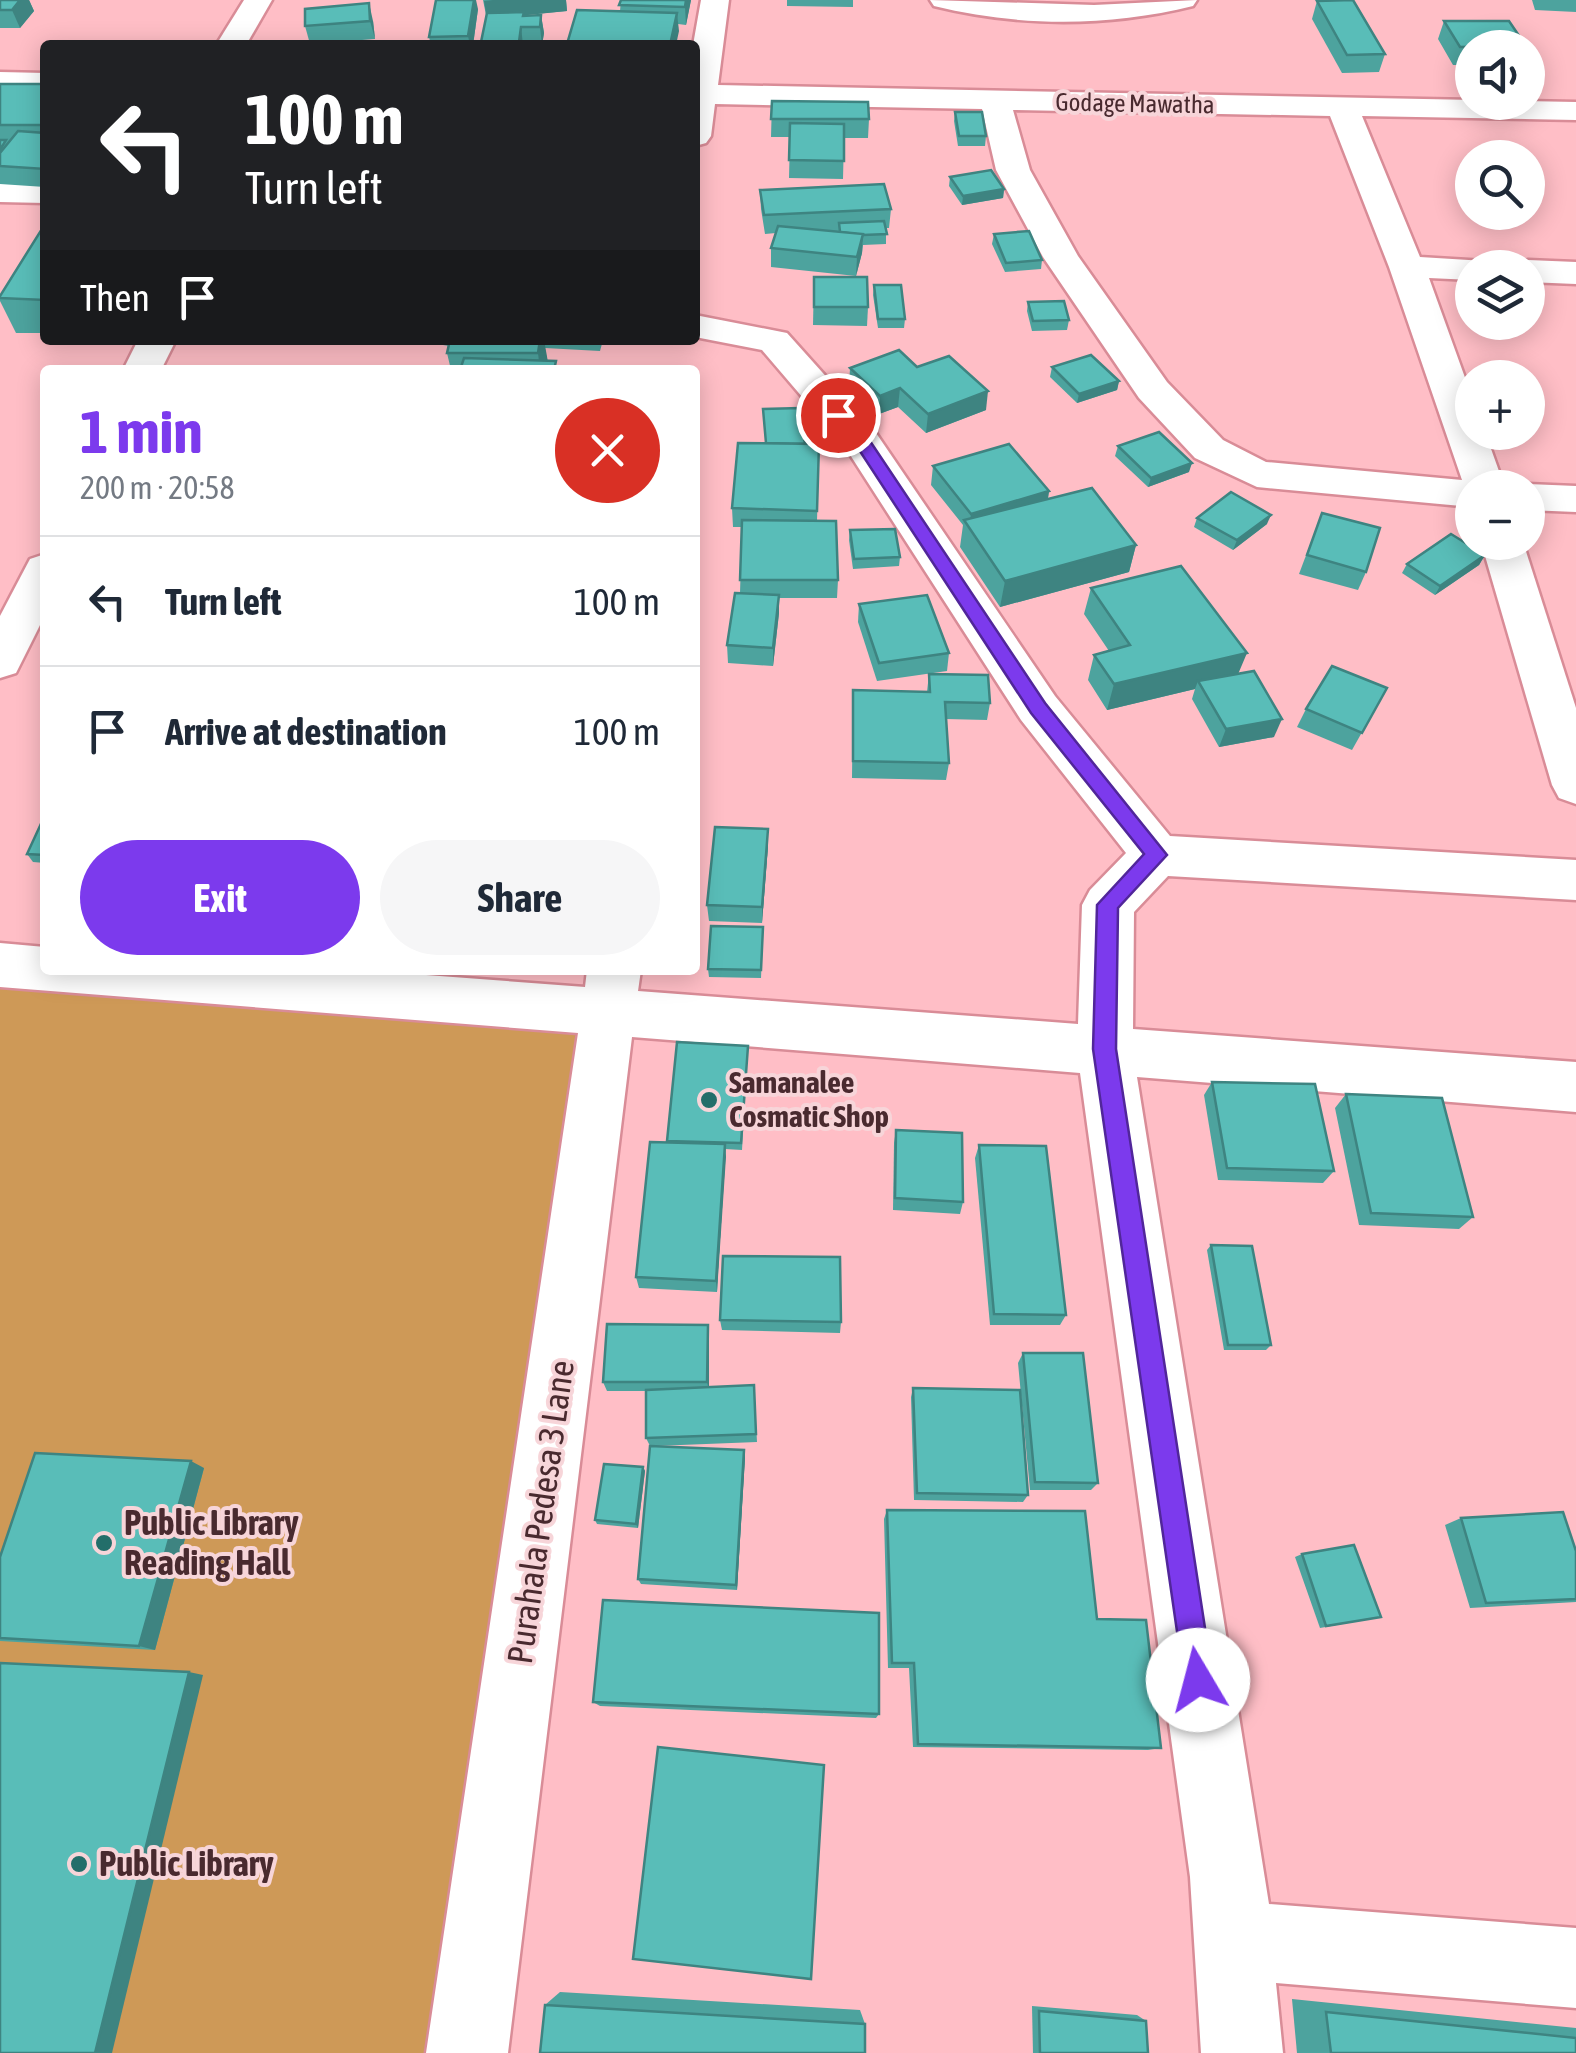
<!DOCTYPE html>
<meta charset="utf-8">
<style>
body{margin:0;font-family:"Asap Condensed",sans-serif;background:#f6f6f7;color:#1f2937;height:100vh;display:flex;flex-direction:column;font-size:38px;white-space:nowrap}
*{box-sizing:border-box;margin:0}
p{font-size:32px;color:#747a83}
.icon{flex:none;width:55px;height:55px;fill:none;stroke:currentColor;stroke-width:2;stroke-linecap:round;stroke-linejoin:round}
.map{position:relative;flex:1;overflow:hidden}
.panel{position:absolute;left:40px;top:365px;width:660px;height:610px;display:flex;flex-direction:column;background:#fff;border-radius:10px;box-shadow:0 5px 25px #0003}
.panel>*{flex:none}
.guide{position:absolute;left:40px;top:40px;width:660px;height:305px;border-radius:10px;box-shadow:0 5px 25px #0003;background:#202124;color:#fff;overflow:hidden}
.controls{position:absolute;left:1455px;top:30px;display:grid;gap:20px}
.controls a{display:grid;place-items:center;width:90px;height:90px;border-radius:50%;background:#fff;box-shadow:0 5px 25px #0003;font-size:50px}
.pin{position:absolute;display:grid;place-items:center;width:85px;height:85px;color:#fff;margin:-42px;border:5px solid #fff;border-radius:50%;box-shadow:0 2px 10px #0007}
.me{position:absolute;width:110px;margin:-55px;rotate:352deg;stroke-linejoin:round;filter:drop-shadow(0 0 8px #0008)}
.turn{display:flex;align-items:center;gap:35px;height:210px;padding:0 40px;font-size:45px}
.turn .icon{width:130px;height:130px;stroke-width:2.5}
.turn b{display:block;font-size:70px;line-height:85px}
.then{display:flex;align-items:center;height:95px;padding:0 40px;background:#0003;gap:20px;font-size:38px}
.round{display:grid;place-items:center;flex:none;width:105px;height:105px;border-radius:52px;background:#f6f6f7}
.summary{display:flex;align-items:center;justify-content:space-between;height:170px;padding:0 40px}
h1{font-size:60px;font-weight:700;line-height:75px;color:#7c3aed}
.cta{display:flex;gap:20px;margin-top:auto;padding:20px 40px}
.cta a{flex:1;height:115px;border-radius:60px;background:#7c3aed;color:#fff;font-size:40px;font-weight:700;line-height:115px;text-align:center}
.cta a+a{background:#f6f6f7;color:#1f2937}
ul{padding:0;list-style:none}
li{display:flex;align-items:center;gap:30px;height:130px;padding:0 40px;border-top:2px solid #e0e1e3}
li div{flex:1}
li b{display:block;font-size:38px}
li em{font-style:normal}
.map>svg:first-child{display:block}
</style>
<div class="map">
<svg width="1576" height="2053" viewBox="0 0 1576 2053">
<rect width="100%" height="100%" fill="#ffbec6"/>
<path fill="#ce9957" d="M0,965L610,1010L467,2053H0Z"/>
<g fill="none" stroke-linecap="round" stroke-linejoin="round">
<g stroke="#d98c97" stroke-width="5">
<g id="minor">
<path d="M244,0H272L246,45H216Z"/>
<path d="M701,0H729L718,85L1576,102V120L1362,116L1420,257L1485,261L1489,268H1472V280L1429,278L1472,397V432H1485L1505,488H1472V507L1257,487L1195,458L1139,398L1043,257L996,170L982,109L715,104L711,136L706,143L695,146L693,45ZM1013,110L1330,116L1389,267L1462,480L1266,462L1223,440L1167,382L1078,256L1030,170Z"/>
<path d="M930,0L1094,5L1197,0L1193,6C1108,27 1019,27 934,6Z"/>
<path d="M0,72L45,73V91L0,90Z"/>
<path d="M0,182L45,183V203L0,202Z"/>
<path d="M1528,260L1576,262V284L1528,282V268H1513Z"/>
<path d="M695,315L787,333L874,430L1055,696L1170,836L1576,860V900L1168,876L1134,912L1133,1029L1576,1062V1112L1137,1077L1269,1904L1576,1928V2008L1276,1983L1283,2053H1201L1190,1877L1080,1073L632,1037L508,2053H426L578,1033L0,987V943L45,947V970H359L585,987L587,970H641L638,991L1078,1024L1082,905L1090,890L1126,853L1021,720L845,447L762,350L695,337Z"/>
<path d="M138,340H176L161,370H123Z"/>
<path d="M1528,484L1576,486V512L1528,510V488H1513Z"/>
<path d="M1481,542H1523L1576,708V804L1559,798L1552,785Z"/>
<path d="M45,554V615L16,673L0,678V616L30,559Z"/>
</g>
</g>
<use href="#minor" fill="#fff" fill-rule="evenodd"/>
</g>
<g fill="#4da39e">
<path d="M0,0H29L34,11L20,28H0Z"/>
<path d="M483,0H566L567,11L524,15H541L544,33L542,45H481L486,15Z"/>
<path d="M621,0H691L686,25L678,24L676,45H567V44L620,11Z"/>
<path d="M787,0H853V7L787,6Z"/>
<path d="M1532,0H1576V12L1535,10Z"/>
<path d="M1317,1L1385,54L1379,72L1342,73L1312,19Z"/>
<path d="M478,9L473,45H431L429,37Z"/>
<path d="M373,21L375,39L310,44L305,26Z"/>
<path d="M1444,21L1526,46V48H1472V65H1453L1438,39Z"/>
<path d="M0,84H45V187L0,184Z"/>
<path d="M772,101L869,119L868,138H844L843,179L789,178L790,137H771Z"/>
<path d="M955,112L986,136L985,146H958L954,121Z"/>
<path d="M950,177L1004,189L1003,198L962,205L949,186Z"/>
<path d="M760,190L891,209L889,228H886V244L863,245L862,253L856,276L771,267V248L776,233L765,234L761,209Z"/>
<path d="M45,224V333H16L0,301V296Z"/>
<path d="M994,234L1042,260L1041,269L1005,272L992,244Z"/>
<path d="M814,277L868,307L867,326L813,325Z"/>
<path d="M874,285L905,319L904,328H878L873,295Z"/>
<path d="M1028,302L1069,320L1067,330L1032,331L1027,311Z"/>
<path d="M442,340H603L600,351L545,348L547,361L557,370H451L447,353L449,346L443,345Z"/>
<path d="M917,367L986,410L926,433L898,407L879,414L849,386L850,368Z"/>
<path d="M1052,367L1119,381L1117,390L1077,403L1050,377Z"/>
<path d="M805,444H819L817,521L838,580L837,598H779V613L773,666L728,663L727,645L740,593L742,527H733L732,508Z"/>
<path d="M1118,446L1189,472L1148,487L1115,456Z"/>
<path d="M933,466L1049,491L1048,499L1136,545L1129,572L1000,607L960,547L963,525L931,485Z"/>
<path d="M1322,513L1366,572L1358,590L1299,574Z"/>
<path d="M1197,518L1267,524L1233,550L1194,527Z"/>
<path d="M850,530L900,557L899,566L853,569L849,540Z"/>
<path d="M1485,555L1479,565L1435,595L1402,573L1407,564Z"/>
<path d="M1091,588L1238,674L1274,737L1219,747L1192,699L1195,689L1107,710L1088,680L1094,655L1109,651L1084,614Z"/>
<path d="M859,604L949,653L947,671L877,681L858,622Z"/>
<path d="M929,674L990,703L987,720L946,719L949,763L946,780L852,778L853,690L927,692Z"/>
<path d="M1387,688L1352,750L1297,727L1306,709Z"/>
<path d="M45,815V863L33,862L27,854Z"/>
<path d="M768,829V846L762,923L709,921L707,905Z"/>
<path d="M763,927L761,978L709,977L708,969Z"/>
<path d="M677,1042L748,1046L742,1150L725,1149L717,1292L639,1288L636,1277L668,1142Z"/>
<path d="M1212,1082L1334,1171L1323,1183L1218,1180L1204,1095Z"/>
<path d="M1346,1094L1473,1217L1459,1229L1359,1225L1335,1108Z"/>
<path d="M896,1130L963,1202L960,1214L893,1210L894,1143Z"/>
<path d="M979,1145L1066,1315L1060,1325H990L975,1158Z"/>
<path d="M1211,1245L1271,1345L1266,1350H1224L1207,1250Z"/>
<path d="M720,1320L841,1322L840,1333L722,1330Z"/>
<path d="M709,1335V1387L754,1385L757,1442L655,1446L744,1450L745,1458L737,1590L641,1584L638,1579L650,1446L646,1438V1391H607L603,1382Z"/>
<path d="M1023,1353L1098,1483L1091,1490H1030L1018,1363Z"/>
<path d="M913,1388L1028,1495L1023,1502L914,1500L911,1397Z"/>
<path d="M643,1467L645,1471L638,1528L597,1524L595,1520Z"/>
<path d="M204,1468L155,1650L0,1641V1557Z"/>
<path d="M887,1510L1097,1619L1161,1748L1148,1750L913,1747L909,1668H888L884,1519Z"/>
<path d="M1461,1518L1576,1551V1602L1470,1608L1445,1525Z"/>
<path d="M1302,1554L1381,1617L1320,1628L1295,1557Z"/>
<path d="M593,1702L879,1714L876,1718L600,1706Z"/>
<path d="M560,1992L860,2010L865,2024L545,2005Z"/>
<path d="M1292,1999L1576,2028V2053H1297Z"/>
<path d="M1032,2006L1137,2015L1146,2021L1148,2053H1033Z"/>
</g>
<g fill="#3e8481">
<path d="M20,0H29L34,11L20,28L12,10Z"/>
<path d="M474,0H476L478,9L473,45H470L468,36Z"/>
<path d="M493,0H566L567,11L487,19L484,1Z"/>
<path d="M686,0H691L686,25L685,7Z"/>
<path d="M369,3L373,21L375,39L370,21Z"/>
<path d="M677,13L679,31L676,45H670Z"/>
<path d="M541,15L544,33L542,45L540,27Z"/>
<path d="M521,27L523,45H519V42Z"/>
<path d="M1004,189L1003,198L962,205L963,196Z"/>
<path d="M863,234L862,253L856,276L857,257Z"/>
<path d="M540,340H544L548,362L540,370L538,353Z"/>
<path d="M1119,381L1117,390L1077,403L1079,394Z"/>
<path d="M900,388L898,407L879,414L880,396Z"/>
<path d="M988,391L986,410L926,433L928,414Z"/>
<path d="M1192,463L1189,472L1148,487L1151,478Z"/>
<path d="M1049,491L1046,509L969,529L971,514Z"/>
<path d="M1271,515L1267,524L1233,550L1237,540Z"/>
<path d="M1136,545L1129,572L1000,607L1005,581Z"/>
<path d="M1485,555L1479,565L1435,595L1440,586Z"/>
<path d="M779,595V613L773,666V648Z"/>
<path d="M1247,653L1236,679L1198,681L1195,689L1107,710L1114,684Z"/>
<path d="M1282,719L1274,737L1219,747L1226,729Z"/>
<path d="M768,829V846L762,923V907Z"/>
<path d="M725,1144L726,1157L717,1292L716,1281Z"/>
<path d="M708,1325L709,1335V1391L707,1382Z"/>
<path d="M744,1450L745,1458L737,1590L736,1585Z"/>
<path d="M191,1461L204,1468L155,1650L139,1646Z"/>
<path d="M643,1467L645,1471L638,1528L636,1524Z"/>
<path d="M189,1672L203,1675L112,2053H95Z"/>
</g>
<g fill="#59bdb8" stroke="#3e8481" stroke-width="2.5">
<path d="M0,0H20L12,10H0Z"/>
<path d="M436,0H474L468,36L429,37Z"/>
<path d="M621,0H686L685,7L619,5Z"/>
<path d="M1353,0L1385,54L1347,55L1317,1Z"/>
<path d="M369,3L370,21L305,26V9Z"/>
<path d="M577,10L677,13L670,45L567,44Z"/>
<path d="M524,12L523,16L541,15L540,27H521L519,42H481L487,13Z"/>
<path d="M1444,21H1509L1526,46L1460,47Z"/>
<rect x="0" y="84" width="45" height="41"/>
<path d="M772,101L868,102L869,119H771Z"/>
<path d="M955,112H982L986,136H959Z"/>
<path d="M790,123L844,124V161L789,160Z"/>
<path d="M18,131L45,133V169L0,166V153Z"/>
<path d="M0,140H6L0,150Z"/>
<path d="M991,170L1004,189L963,196L950,177Z"/>
<path d="M884,184L891,209L764,215L760,190Z"/>
<path d="M884,221L887,234L863,235L840,232L839,223Z"/>
<path d="M45,224V300L0,298V296Z"/>
<path d="M778,226L863,234L857,257L771,248Z"/>
<path d="M1029,231L1042,260L1006,263L994,234Z"/>
<path d="M814,277H867L868,307H814Z"/>
<path d="M874,285H901L905,319H878Z"/>
<path d="M1064,301L1069,320L1033,321L1028,302Z"/>
<path d="M450,340H540L538,353H447Z"/>
<path d="M899,350L917,367L949,356L988,391L928,414L900,388L880,396L850,368Z"/>
<path d="M1091,355L1119,381L1079,394L1052,367Z"/>
<path d="M464,358L556,361L554,370H460Z"/>
<path d="M800,408L805,444L766,443L763,409Z"/>
<path d="M1159,432L1192,463L1151,478L1118,446Z"/>
<path d="M738,443L819,444L817,511L732,508Z"/>
<path d="M1009,444L1049,491L971,514L933,466Z"/>
<path d="M1092,488L1136,545L1005,581L964,520Z"/>
<path d="M1231,492L1271,515L1237,540L1197,518Z"/>
<path d="M1322,513L1380,528L1366,572L1307,555Z"/>
<path d="M742,520L836,521L838,580H740Z"/>
<path d="M895,529L900,557L854,559L850,530Z"/>
<path d="M1451,534L1485,555L1440,586L1407,564Z"/>
<path d="M1181,566L1247,653L1114,684L1094,655L1130,645L1091,588Z"/>
<path d="M735,593L779,595L773,648L727,645Z"/>
<path d="M927,595L949,653L879,663L859,604Z"/>
<path d="M1332,666L1387,688L1362,733L1306,709Z"/>
<path d="M1254,671L1282,719L1226,729L1198,681Z"/>
<path d="M929,674L988,675L990,703L945,702L949,763L853,761V690L930,692Z"/>
<path d="M45,815V855L27,854Z"/>
<path d="M715,827L768,829L762,907L707,905Z"/>
<path d="M711,926L763,927L761,970L708,969Z"/>
<path d="M677,1042L748,1046L741,1143L667,1141Z"/>
<path d="M1212,1082L1315,1084L1334,1171L1227,1168Z"/>
<path d="M1346,1094L1442,1098L1473,1217L1371,1213Z"/>
<path d="M896,1130L962,1133L963,1202L895,1198Z"/>
<path d="M650,1142L725,1144L716,1281L636,1277Z"/>
<path d="M979,1145L1046,1146L1066,1315L994,1314Z"/>
<path d="M1211,1245L1252,1246L1271,1345H1228Z"/>
<path d="M723,1256L840,1257L841,1322L720,1320Z"/>
<path d="M607,1324L708,1325L707,1382H603Z"/>
<path d="M1023,1353H1083L1098,1483L1035,1482Z"/>
<path d="M754,1385L756,1434L646,1438V1390Z"/>
<path d="M913,1388L1020,1390L1028,1495L917,1493Z"/>
<path d="M650,1446L744,1450L736,1585L638,1579Z"/>
<path d="M35,1453L191,1461L139,1646L0,1638V1557Z"/>
<path d="M604,1464L643,1467L636,1524L595,1520Z"/>
<path d="M887,1510L1085,1511L1097,1619L1146,1620L1161,1748L918,1744L914,1663H892Z"/>
<path d="M1563,1512L1576,1551V1599L1486,1603L1461,1518Z"/>
<path d="M1354,1545L1381,1617L1326,1626L1302,1554Z"/>
<path d="M603,1600L879,1613V1714L593,1702Z"/>
<path d="M0,1663L189,1672L95,2053H0Z"/>
<path d="M658,1747L824,1765L811,1979L633,1959Z"/>
<path d="M545,2005L865,2024V2053H540Z"/>
<path d="M1039,2011L1146,2021L1148,2053H1040Z"/>
<path d="M1326,2012L1576,2038V2053H1331Z"/>
</g>
<path fill="#7c3aed" stroke="#51269a" stroke-width="2.5" d="M832,411H844L866,435L1045,703L1167,855L1118,908L1116,1049L1213,1680L1209,1690L1198,1695L1188,1690L1184,1680L1093,1049L1097,905L1144,854L1031,713L854,442L830,415Z"/>
<g fill="#236e6a" stroke="#f7d5d9" stroke-width="4">
<circle cx="709" cy="1100" r="10"/>
<circle cx="104" cy="1543" r="10"/>
<circle cx="79" cy="1864" r="10"/>
</g>
<g text-anchor="middle" stroke-width="8" stroke-linejoin="round" paint-order="stroke">
<g font-size="25" fill="#492a2f" stroke="#f7d5d9">
<text transform="translate(1135 103) rotate(1)" y="9">Godage Mawatha</text>
</g>
<g font-size="30" font-weight="bold" fill="#492a2f" stroke="#f7d5d9" text-anchor="start">
<text x="729" y="1093">Samanalee<tspan x="729" dy="34">Cosmatic Shop</tspan></text>
</g>
<g font-size="35" fill="#492a2f" stroke="#f7d5d9">
<text transform="translate(541 1512) rotate(-82)" y="12">Purahala Pedesa 3 Lane</text>
</g>
<g font-size="35" font-weight="bold" fill="#492a2f" stroke="#f7d5d9" text-anchor="start">
<text x="124" y="1535">Public Library<tspan x="124" dy="40">Reading Hall</tspan></text>
<text x="99" y="1876">Public Library</text>
</g>
</g>
</svg>
<div class="controls">
<a><svg class="icon" aria-label="sound" viewBox="0 0 24 24"><path d="M4 9h4l5-4v14l-5-4H4zM17 9q2 3 0 6"/></svg></a>
<a><svg class="icon" aria-label="search" viewBox="0 0 24 24"><circle cx="10" cy="10" r="6"/><path d="M15 15l6 6"/></svg></a>
<a><svg class="icon" aria-label="layers" viewBox="0 0 24 24"><path d="M12 4l9 5-9 5-9-5zM3 14l9 5 9-5"/></svg></a>
<a>+</a>
<a>−</a>
</div>
<div class="pin" style="left:838px;top:415px;background:#d93025"><svg class="icon" aria-label="arrive" viewBox="0 0 24 24"><path d="M6 21V4h12l-3 4 3 4H6"/></svg></div>
<svg class="me" style="left:1198px;top:1680px" viewBox="-20 -20 40 40"><circle r="19" fill="#fff"/><path d="M0-13L10 11 0 6-10 11z" fill="#7c3aed"/></svg>
<div class="guide">
<div class="turn"><svg class="icon" aria-label="left" viewBox="0 0 24 24"><path d="M17 20v-9H6M10 6l-5 5 5 5"/></svg><div><b>100 m</b>Turn left</div></div>
<div class="then">Then<svg class="icon" aria-label="arrive" viewBox="0 0 24 24"><path d="M6 21V4h12l-3 4 3 4H6"/></svg></div>
</div>
<section class="panel">
<div class="summary"><div><h1>1 min</h1><p>200 m · 20:58</p></div><a class="round" style="background:#d93025;color:#fff"><svg class="icon" aria-label="close" viewBox="0 0 24 24"><path d="M6 6l12 12M18 6L6 18"/></svg></a></div>
<ul>
<li><svg class="icon" aria-label="left" viewBox="0 0 24 24"><path d="M17 20v-9H6M10 6l-5 5 5 5"/></svg><div><b>Turn left</b></div><em>100 m</em></li>
<li><svg class="icon" aria-label="arrive" viewBox="0 0 24 24"><path d="M6 21V4h12l-3 4 3 4H6"/></svg><div><b>Arrive at destination</b></div><em>100 m</em></li>
</ul>
<div class="cta"><a>Exit</a><a>Share</a></div>
</section>
</div>
